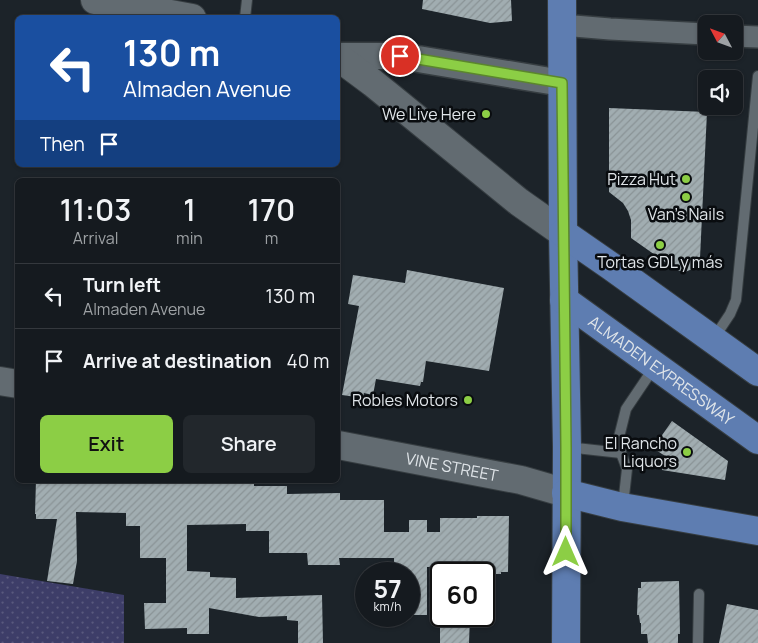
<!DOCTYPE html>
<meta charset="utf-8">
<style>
body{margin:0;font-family:Manrope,sans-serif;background:#22272c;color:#f1f3f6;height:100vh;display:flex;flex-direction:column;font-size:19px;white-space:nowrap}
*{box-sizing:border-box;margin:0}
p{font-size:16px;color:#9da1a4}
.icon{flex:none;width:28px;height:28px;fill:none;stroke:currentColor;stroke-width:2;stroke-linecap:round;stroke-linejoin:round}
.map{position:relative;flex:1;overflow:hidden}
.side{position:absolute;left:15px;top:178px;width:325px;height:305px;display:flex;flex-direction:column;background:#151a1f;border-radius:8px;box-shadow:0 1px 4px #0004,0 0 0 1px #34383d}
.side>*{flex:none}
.guide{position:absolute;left:15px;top:15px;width:325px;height:152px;border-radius:8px;box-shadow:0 1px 4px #0004,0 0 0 1px #34383d;background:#1a4fa0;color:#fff;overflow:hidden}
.needle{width:32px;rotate:311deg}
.fabs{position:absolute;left:698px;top:15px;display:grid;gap:10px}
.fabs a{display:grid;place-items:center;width:45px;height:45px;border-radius:8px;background:#151a1f;box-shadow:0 1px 4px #0004,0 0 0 1px #34383d;font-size:25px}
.speed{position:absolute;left:355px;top:562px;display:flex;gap:10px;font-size:25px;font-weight:700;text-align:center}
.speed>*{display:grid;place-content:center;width:65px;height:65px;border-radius:50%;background:#151a1f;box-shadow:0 1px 4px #0004,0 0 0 1px #34383d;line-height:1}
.speed small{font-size:12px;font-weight:400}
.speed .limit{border:2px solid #111;border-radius:8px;background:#fff;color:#111}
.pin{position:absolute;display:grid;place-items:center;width:42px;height:42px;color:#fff;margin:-21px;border:2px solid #fff;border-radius:50%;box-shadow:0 1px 5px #0007}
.me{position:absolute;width:55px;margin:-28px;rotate:0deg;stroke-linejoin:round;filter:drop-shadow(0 0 4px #0008)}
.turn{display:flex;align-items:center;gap:18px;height:105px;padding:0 25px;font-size:22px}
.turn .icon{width:65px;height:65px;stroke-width:2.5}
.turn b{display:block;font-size:35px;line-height:42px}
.then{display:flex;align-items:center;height:48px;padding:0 25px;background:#0003;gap:10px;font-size:19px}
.eta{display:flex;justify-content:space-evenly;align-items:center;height:85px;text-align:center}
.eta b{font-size:30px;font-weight:600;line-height:35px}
.action{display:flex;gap:10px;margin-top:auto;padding:10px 25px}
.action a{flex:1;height:58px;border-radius:8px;background:#8cce45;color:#111;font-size:20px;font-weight:600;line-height:58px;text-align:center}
.action a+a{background:#22272c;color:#f1f3f6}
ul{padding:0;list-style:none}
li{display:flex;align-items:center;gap:15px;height:65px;padding:0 25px;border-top:1px solid #34383d}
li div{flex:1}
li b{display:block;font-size:19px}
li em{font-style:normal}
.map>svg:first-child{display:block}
</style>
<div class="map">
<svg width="758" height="643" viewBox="0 0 758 643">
<defs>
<pattern id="park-dots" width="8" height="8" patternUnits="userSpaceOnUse" patternTransform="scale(1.25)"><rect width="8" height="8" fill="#3d3d68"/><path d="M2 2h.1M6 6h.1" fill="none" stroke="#59597e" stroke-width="1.8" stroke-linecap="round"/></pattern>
<pattern id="building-hatch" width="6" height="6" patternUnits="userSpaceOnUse" patternTransform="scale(1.25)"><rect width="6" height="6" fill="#a1adb1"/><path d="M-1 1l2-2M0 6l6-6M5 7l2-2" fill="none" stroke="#8a9396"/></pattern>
</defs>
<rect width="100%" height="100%" fill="#1c2329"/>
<path fill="url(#park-dots)" d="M0,574L124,595V643H0Z"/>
<g fill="url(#building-hatch)">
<path d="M423,0H511L512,21L490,23L422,9Z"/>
<path d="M609,108L707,112L700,258L695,267L690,270L685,272L680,271L675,269L631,238V220L628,211L623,203L609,192Z"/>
<path d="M407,270L504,288L489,371L426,361L423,382H421L420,386L376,379L373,395L364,393L363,398L342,395L359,306L348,304L353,275L405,283Z"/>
<path d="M672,421L728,461L725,480L662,470L665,456L653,448Z"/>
<path d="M36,480H254V486H287V494L340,493V500H384V532H409V520H427V532H440V518H477V516H509L508,572H501V574H478L477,567H427V615H409V574H394V558H339L340,565H308L307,553H269V531H246V524L187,525V571L210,572V577L236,578V598L322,595L323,643H298V621L287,620V616L259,617L209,608V634H187V628L145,629L144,603H166V558H140V526H126V513L76,512L77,561L73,584L47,581L57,519H36V514H35Z"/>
<path d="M679,581L680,634H678V643H648L647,634H641V623H640L639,615H637L638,588H641V582Z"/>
<path d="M727,604L758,610V643H719Z"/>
<path d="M440,616H470L469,643H440Z"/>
</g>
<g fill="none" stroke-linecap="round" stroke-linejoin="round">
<g stroke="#363d41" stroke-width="12">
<g id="service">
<path d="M245,18L247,0"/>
<path d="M714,338L730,314L736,300L758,76"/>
<path d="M567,447L621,453"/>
<path d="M623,505L627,469L621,453L619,437L626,409L655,366"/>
<path d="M698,643L699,594"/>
</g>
</g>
<g stroke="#363d41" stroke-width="24">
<g id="minor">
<path d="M562,25L610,29L706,34"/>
<path d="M734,36L758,37"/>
</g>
</g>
<g stroke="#363d41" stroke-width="29">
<path id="tertiary" d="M338,56H400L562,83"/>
</g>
<g stroke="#363d41" stroke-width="30">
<g id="secondary">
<path d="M95,0L192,18"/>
<path d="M338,57L373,83L519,202L563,233"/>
<path d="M0,381L18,384"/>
<path id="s1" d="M338,445L521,480L566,493"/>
</g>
</g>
<g stroke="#363d41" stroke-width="30">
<g id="primary">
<path d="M562,0L563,233L567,447L566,643"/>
<path d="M563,233L612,267L758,372"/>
<path id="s2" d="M564,300L758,440"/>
<path d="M566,493L622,507L758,531"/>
</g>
</g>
<path stroke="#646b70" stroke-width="3" stroke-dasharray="2.5 4" stroke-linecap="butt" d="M637,443L648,447"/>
<use href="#service" stroke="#626b71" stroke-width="10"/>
<use href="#minor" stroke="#626b71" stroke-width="21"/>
<use href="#tertiary" stroke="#626b71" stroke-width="26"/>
<use href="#secondary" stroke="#626b71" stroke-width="28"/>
<use href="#primary" stroke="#5e7db1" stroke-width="28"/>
</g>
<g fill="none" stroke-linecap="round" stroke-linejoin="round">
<g stroke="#5b862d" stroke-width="12">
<path id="route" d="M400,56L562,83L566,447V552"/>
</g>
<use href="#route" stroke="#8cce45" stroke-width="9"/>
</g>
<g fill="#8cce45" stroke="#090c0f" stroke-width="2">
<circle cx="486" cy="114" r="5"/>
<circle cx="686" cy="179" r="5"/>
<circle cx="686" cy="197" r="5"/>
<circle cx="660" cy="245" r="5"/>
<circle cx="468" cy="400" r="5"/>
<circle cx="687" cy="452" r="5"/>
</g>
<g text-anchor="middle" stroke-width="5" stroke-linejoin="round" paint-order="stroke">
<g font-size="16" fill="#e0e5e9" stroke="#090c0f" text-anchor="end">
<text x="476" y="120">We Live Here</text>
<text x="676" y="185">Pizza Hut</text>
<text x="686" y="220" text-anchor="middle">Van's Nails</text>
<text x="660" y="268" text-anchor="middle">Tortas GDL y más</text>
<text x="458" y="406">Robles Motors</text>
<text x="677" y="449">El Rancho<tspan x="677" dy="18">Liquors</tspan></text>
</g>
<g font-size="16" fill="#e0e5e9" stroke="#090c0f">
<text dy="6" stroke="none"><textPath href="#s2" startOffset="120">ALMADEN EXPRESSWAY</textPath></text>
<text dy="6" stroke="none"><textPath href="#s1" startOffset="116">VINE STREET</textPath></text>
</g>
</g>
</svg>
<div class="fabs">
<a><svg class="needle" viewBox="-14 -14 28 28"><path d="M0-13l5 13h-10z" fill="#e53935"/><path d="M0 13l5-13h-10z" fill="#9da1a4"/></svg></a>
<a><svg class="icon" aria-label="sound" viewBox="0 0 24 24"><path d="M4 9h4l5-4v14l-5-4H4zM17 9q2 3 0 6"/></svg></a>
</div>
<div class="speed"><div>57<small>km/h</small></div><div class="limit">60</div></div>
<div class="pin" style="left:400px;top:56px;background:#d93025"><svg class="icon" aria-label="arrive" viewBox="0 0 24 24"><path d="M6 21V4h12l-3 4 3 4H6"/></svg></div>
<svg class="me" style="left:566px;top:552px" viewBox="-20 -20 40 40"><path d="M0-17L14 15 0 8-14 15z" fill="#8cce45" stroke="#fff" stroke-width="4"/></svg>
<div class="guide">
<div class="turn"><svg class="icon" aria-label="left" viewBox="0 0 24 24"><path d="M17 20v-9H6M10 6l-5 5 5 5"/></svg><div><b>130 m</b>Almaden Avenue</div></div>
<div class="then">Then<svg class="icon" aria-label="arrive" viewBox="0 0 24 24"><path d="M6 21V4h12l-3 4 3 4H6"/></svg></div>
</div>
<section class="side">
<div class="eta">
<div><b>11:03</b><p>Arrival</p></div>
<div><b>1</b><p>min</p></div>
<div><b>170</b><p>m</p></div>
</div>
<ul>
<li><svg class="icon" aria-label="left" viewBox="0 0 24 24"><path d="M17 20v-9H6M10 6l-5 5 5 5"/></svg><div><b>Turn left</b><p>Almaden Avenue</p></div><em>130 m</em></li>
<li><svg class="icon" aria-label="arrive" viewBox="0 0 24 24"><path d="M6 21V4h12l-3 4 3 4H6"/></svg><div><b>Arrive at destination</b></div><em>40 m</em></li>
</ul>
<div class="action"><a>Exit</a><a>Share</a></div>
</section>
</div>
